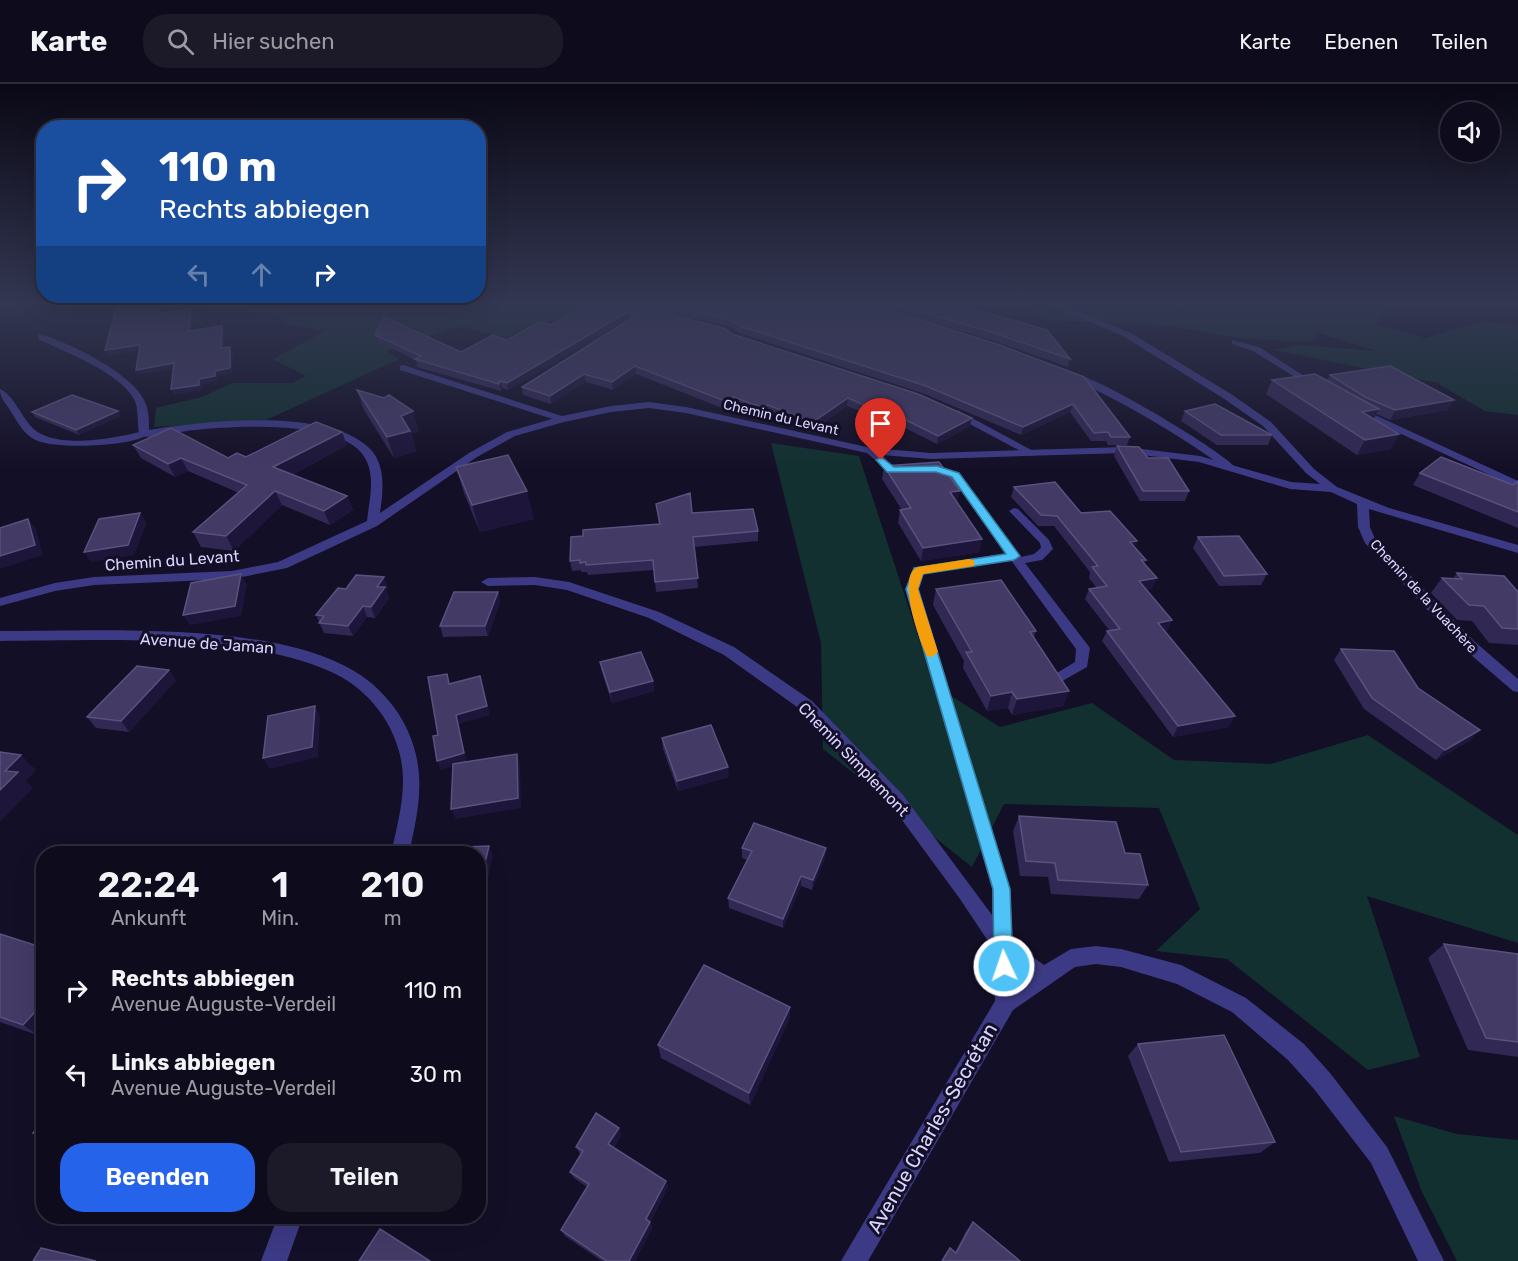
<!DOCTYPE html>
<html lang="de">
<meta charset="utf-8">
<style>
body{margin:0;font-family:Rubik,sans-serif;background:#1c1929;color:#f1f3f6;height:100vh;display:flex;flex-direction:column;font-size:22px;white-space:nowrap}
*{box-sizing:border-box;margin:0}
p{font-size:20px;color:#9b9ba3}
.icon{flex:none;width:33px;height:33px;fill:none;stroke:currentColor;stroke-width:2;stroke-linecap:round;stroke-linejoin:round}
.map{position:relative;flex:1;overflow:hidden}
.drawer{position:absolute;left:36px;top:762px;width:450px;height:378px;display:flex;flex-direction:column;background:#0e0b1c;border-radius:24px;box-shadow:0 6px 24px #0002,0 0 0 2px #2e2b3b}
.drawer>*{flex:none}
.banner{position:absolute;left:36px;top:36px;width:450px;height:183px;border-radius:24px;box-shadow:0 6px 24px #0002,0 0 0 2px #2e2b3b;background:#1a4fa0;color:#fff;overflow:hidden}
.fabs{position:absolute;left:1440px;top:18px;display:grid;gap:12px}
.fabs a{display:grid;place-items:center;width:60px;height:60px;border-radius:50%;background:#0e0b1c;box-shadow:0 6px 24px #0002,0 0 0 2px #2e2b3b;font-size:30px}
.pin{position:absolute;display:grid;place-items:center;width:51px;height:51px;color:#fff;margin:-62px -26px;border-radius:50% 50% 50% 0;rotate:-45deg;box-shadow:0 0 6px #0007}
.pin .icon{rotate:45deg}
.me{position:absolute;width:66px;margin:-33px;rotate:357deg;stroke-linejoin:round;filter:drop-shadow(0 0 4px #0008)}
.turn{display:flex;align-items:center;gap:21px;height:126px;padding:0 24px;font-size:27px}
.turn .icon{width:78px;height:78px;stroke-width:2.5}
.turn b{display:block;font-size:42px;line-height:51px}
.lanes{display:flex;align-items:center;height:57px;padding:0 24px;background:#0003;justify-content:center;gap:30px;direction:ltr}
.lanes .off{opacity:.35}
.eta{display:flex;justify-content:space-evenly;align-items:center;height:102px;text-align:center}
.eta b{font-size:36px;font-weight:600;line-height:42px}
.primary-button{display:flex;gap:12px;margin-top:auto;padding:12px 24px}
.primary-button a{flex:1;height:69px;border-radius:24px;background:#2563eb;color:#fff;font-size:24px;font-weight:600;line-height:69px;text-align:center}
.primary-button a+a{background:#1c1929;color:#f1f3f6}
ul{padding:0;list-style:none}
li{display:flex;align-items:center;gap:18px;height:84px;padding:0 24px}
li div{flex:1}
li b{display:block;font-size:22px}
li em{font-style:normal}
header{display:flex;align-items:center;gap:36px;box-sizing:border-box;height:84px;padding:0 30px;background:#0e0b1c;border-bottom:2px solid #2e2b3b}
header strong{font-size:28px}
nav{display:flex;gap:33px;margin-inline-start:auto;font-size:21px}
.search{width:420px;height:54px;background:#1c1929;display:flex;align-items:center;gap:15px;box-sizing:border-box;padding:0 21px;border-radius:24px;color:#9b9ba3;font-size:22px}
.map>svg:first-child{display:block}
</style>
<header>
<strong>Karte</strong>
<div class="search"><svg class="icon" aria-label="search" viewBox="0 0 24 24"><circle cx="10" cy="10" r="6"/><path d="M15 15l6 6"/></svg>Hier suchen</div>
<nav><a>Karte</a><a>Ebenen</a><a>Teilen</a></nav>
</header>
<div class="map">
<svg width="1518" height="1177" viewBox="0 0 1518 1177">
<rect width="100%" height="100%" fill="#130f26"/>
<g fill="#12302f">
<path d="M203,220H588L568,231L507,253L456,243L386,267L399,275L266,336L154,343L156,324L202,313L232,299H293L306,292L273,275L325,247L288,240L272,230L207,223Z"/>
<path d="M1017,220H1397L1375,240L1425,254L1484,237L1518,241V331L1485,327L1437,299L1274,266L1297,261L1376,267L1320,249L1310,258L1237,254L1166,241L1045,236Z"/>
<path d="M771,359L859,372L934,601L1000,643L1092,619L1174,676L1271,680L1368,651L1518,751V859L1367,812L1420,973L1368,986L1227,875L1156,867L1200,825L1159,724L1004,720L972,783L823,665L821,559Z"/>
<path d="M1394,1032L1457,1050L1518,1056V1177H1457L1422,1108Z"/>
</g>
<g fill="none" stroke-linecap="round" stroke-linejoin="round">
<path fill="#0a1f44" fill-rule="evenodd" d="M1179,220H1284L1288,225L1283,231L1273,234L1193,229L1183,226Z"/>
<g fill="#3d3a85" fill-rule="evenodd">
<path d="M1232,256L1259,263L1318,301L1311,303L1253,267L1232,260Z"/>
<path d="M403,281L565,333L567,335L559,337L400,286V282Z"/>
<path d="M1067,288C1088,286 1217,364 1234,382L1233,384H1225C1175,348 1123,318 1067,292Z"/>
<path d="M0,305C13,311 20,329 29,340C50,368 115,354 144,347L149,350C131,363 59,365 38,357C24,352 17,337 10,326C5,318 0,314 0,305Z"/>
<path d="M1356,325H1362L1518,397V404L1356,329Z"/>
<path d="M951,326H957L1037,369L1032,372L1028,371L951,330Z"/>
<path d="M1014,424L1018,425L1049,456L1053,465L1042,476L1025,479L1090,564L1087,583L1057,600L1050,595L1052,592L1075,578L1076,565L1008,472L1014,468L1021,473L1034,470L1041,464L1040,459L1009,427Z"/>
</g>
<g fill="#3d3a85" fill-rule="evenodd">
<path d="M1047,220H1059L1129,248L1231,310L1271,338L1314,385L1337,403L1389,424L1518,461V469L1369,425L1370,443L1375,455L1474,557L1518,595V608L1513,607L1464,565L1365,459L1358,443L1357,420L1331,408L1290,405L1199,378L1125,369L931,375L882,371L894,383L937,382L959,389L1020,472L1014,476L924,490L919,505L1010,805L1013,859L1044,881L1071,865L1096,862L1121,865L1181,881L1246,914L1304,960L1330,989L1387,1063L1444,1177H1418L1371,1079L1314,1005L1288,976L1232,928L1177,900L1121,883L1096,880L1075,883L1013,926L868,1177H841L995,917L994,866L960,815L891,721L800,625L724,571L649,534L567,506L535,501L488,502L481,498L488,494L535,493L569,498L659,528L734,563L812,617L903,711L992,831V805L905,505L914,484L1006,469L951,393L936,388L891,389L867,369L686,329L649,324L611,328L564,338L515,352L477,373L377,442L287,484L232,495L94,501L55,507L0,522V514L55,499L94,493L232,487L278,478L367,437C369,417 376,393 365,374C344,335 233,342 195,346C178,347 156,355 140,352C136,341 140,327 134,315C119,288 65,268 38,255V251L41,250C69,259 134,290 145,318C149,326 149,337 149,346C201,337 334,322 372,367C386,384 383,408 380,429L469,369L507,348L562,332L611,322L649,318L686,323L871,364L931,369L1125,363L1200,372L1291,398L1320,400L1306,389L1263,342L1223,314L1123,252ZM1015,883L1027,892L1015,900Z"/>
<path d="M0,547C97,547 254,538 341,580C378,597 407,631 416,671C424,705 416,737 409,770H391C398,737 408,704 400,671C391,633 364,602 329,587C243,548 95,557 0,557Z"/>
<path d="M278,1132H303L287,1177H261Z"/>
</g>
</g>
<g fill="#312854">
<path d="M590,220H956L1070,275L1068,283L989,255L874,222L997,260L1130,353L1127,361H1108L1106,357H1091L1070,328L1021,351L925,310L740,249L732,243L680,231L676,232L732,250L970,342L937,360L885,334L870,331L847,322L813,346L768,329L764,332L735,321V329L636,290L613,306L586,298L551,320L523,311L522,303L632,235L630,234L508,306L502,304L501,307L417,283L416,276L378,258L375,251L461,268L507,256L550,241Z"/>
<path d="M1330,291L1448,326L1390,336L1377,330L1374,335L1391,365L1357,371L1266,310L1272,296H1327Z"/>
<path d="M357,306L419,347L411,350L416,367L394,374L364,326Z"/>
<path d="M1185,327L1272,351L1268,361H1217L1181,337Z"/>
<path d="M32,328L120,332L79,351L35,333Z"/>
<path d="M133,361L228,374L246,373L347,361L292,391L347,412L353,426L330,441L282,421L234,467L201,463L193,448L239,409L188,387L175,393L141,374Z"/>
<path d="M1117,362L1148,374L1189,407L1185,417H1140L1114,372Z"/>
<path d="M884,382L957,419L980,468L921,477L898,439L900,426H902L882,395Z"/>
<path d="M456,383L534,435L480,448L464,409Z"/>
<path d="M1420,389L1513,401L1518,397V444L1413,401Z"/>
<path d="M1014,403L1081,429L1135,463L1146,476L1144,480L1152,505L1146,506L1172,536L1167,547H1165L1229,643L1173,653L1102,557L1107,547L1109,546L1085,515L1089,505L1096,503L1089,494L1090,488L1054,442H1038L1011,413Z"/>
<path d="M656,420L758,447V457L694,463L698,504L656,508L654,486L588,491L587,488H581V486L572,487L570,477L583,452L659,440Z"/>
<path d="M1198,453L1267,490L1261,501L1219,502L1193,464Z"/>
<path d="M1457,489L1518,508V561L1489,559L1472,537L1457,536L1431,509L1442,494L1453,495Z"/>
<path d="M388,503L386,506L389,514L375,534L367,533L353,552L324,549L316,531L346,505Z"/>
<path d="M936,505L1036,547L1034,553L1069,607L1063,622L1012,631L1008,624L987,627L963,584L964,577L933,521Z"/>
<path d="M498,508L500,518L488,552L443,553L440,542Z"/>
<path d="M1341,565L1418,604L1471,656L1436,676L1364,625L1334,576Z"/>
<path d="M600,578L653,597L654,607L612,619L602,588Z"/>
<path d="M176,596L129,648L96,644L87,633Z"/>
<path d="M662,654L729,693L678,707L663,665Z"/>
<path d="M1019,732L1125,769L1148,801L1139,815L1051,810L1048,793L1020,792L1013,747Z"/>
<path d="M742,764H826L825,774L812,806L801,802L783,844L729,824L728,814L747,776L742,774Z"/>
<path d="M0,850L40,952L0,938Z"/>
<path d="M1444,860L1518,870V973L1468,966L1428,874Z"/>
<path d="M790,923L789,936L750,1021L661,974L658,961Z"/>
<path d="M1138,960L1275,1058L1260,1069L1169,1078L1128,972Z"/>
<path d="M44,1034V1055L33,1049Z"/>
<path d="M619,1044L621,1051L614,1063L666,1097L668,1103L650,1138L652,1144L635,1177H602L565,1152L561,1146L587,1103L574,1094L570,1088L580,1070L576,1063Z"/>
<path d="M973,1138L1020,1177H941L950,1164L955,1168L966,1147Z"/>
</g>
<g fill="#1d163a">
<path d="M159,220H162L160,236L157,230Z"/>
<rect x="675" y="224" width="5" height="7"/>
<path d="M191,225L194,231L192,252L189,247Z"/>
<path d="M629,227L630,234L508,306L507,299Z"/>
<path d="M222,242L225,247L224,269L221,264Z"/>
<path d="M140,261L143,266L108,272L105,266Z"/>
<path d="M230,263L233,268L232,290L218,292V297L202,300V306L174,311L171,305L199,295L215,287Z"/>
<path d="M174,279L177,285L138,291L136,286Z"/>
<path d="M635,282L636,290L613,306L612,298Z"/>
<path d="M584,290L586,298L551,320L550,312Z"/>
<path d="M500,297L502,304L501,307L499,300Z"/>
<path d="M848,314L847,322L813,346V338Z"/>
<path d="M1454,316L1448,326L1390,336L1395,326Z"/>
<path d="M1073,320L1070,328L1021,351L1023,343Z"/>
<path d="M768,321V329L764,332V324Z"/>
<path d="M1379,325L1371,339L1362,328Z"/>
<path d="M118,327L120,332L79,351L76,346Z"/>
<path d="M413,327L419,347L411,350L416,367L394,374L387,353L401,332Z"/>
<path d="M972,334L970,342L937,360L938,352Z"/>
<path d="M342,348L347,361L280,397L273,383Z"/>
<path d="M1399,350L1391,365L1357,371L1365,356Z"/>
<path d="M181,374L188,387L175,393L168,380Z"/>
<path d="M275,407L282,421L234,467L226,452Z"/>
<path d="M527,407L534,435L480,448L472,421Z"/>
<path d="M960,407L957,419L950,408Z"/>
<path d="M347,412L353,426L330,441L324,427Z"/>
<path d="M140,429L147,439L134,471L91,478L84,468Z"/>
<path d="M28,435L36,445L43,471L0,485V472Z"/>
<path d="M982,455L980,468L921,477L923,464Z"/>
<path d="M1137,457L1133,467L1130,458Z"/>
<path d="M241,490L247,501L241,532L190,541L183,531Z"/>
<path d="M384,493L388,503L386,506L389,514L375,534L371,523L377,503Z"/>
<path d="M1157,494L1152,505L1135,507L1139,497Z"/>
<path d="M498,508L500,518L488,552L485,542Z"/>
<path d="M363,522L367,533L353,552L348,542Z"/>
<path d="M1172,536L1167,547L1154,549L1158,539Z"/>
<path d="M169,586L176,596L129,648L121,637Z"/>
<path d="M480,592L490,631L459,640L467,678L441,686L437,677L456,631Z"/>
<path d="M653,597L654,607L612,619L610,608Z"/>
<path d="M1069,607L1063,622L1012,631L1017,615Z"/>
<path d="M1012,608L1008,624L987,627L991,612Z"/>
<path d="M315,622L320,633L318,673L270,685L263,674Z"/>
<path d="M1235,632L1229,643L1173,653L1178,642Z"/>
<path d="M1480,646L1471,656L1436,676L1445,666Z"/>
<path d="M517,670L520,680L521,724L456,735L451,725Z"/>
<path d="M21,671L36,686L26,697L33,704L0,738V706L5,687Z"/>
<path d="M728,683L729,693L678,707L677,697Z"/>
<path d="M489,762L493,772L478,838V808Z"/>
<path d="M826,764L825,774L812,806L813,796Z"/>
<path d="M801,792V802L783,844V835Z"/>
<path d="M44,918V948L40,952L23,941Z"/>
<path d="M790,923L789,936L750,1021L749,1009Z"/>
<path d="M619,1044L621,1051L611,1067L608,1060Z"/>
<path d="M666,1097L668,1103L648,1141L646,1135Z"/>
<path d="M650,1138L652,1144L635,1177H629Z"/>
</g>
<g fill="#433a66" stroke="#5a527e" stroke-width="1.5">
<path d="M122,220H159L157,230L191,225L189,247L222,242L221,264L230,263V284L215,287V292L199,295V301L171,305L174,279L136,286L140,261L105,266L116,224H121Z"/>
<path d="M590,220H868L997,260L1084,293L1130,353H1111L1108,348L1094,349L1073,320L1023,343L926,302L740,242L731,236L680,224H675L676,232L724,244L732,250L918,310L972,334L938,352L886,326L871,324L848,314L813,338L768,321L764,324L733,313L735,321L635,282L612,298L584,290L550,312L522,303L637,231L629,227L507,299L500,297L499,300L415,275L421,272L375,251L384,233L461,268L493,251L507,256L540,238L550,241Z"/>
<path d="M893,220H956L974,225L1047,246L1070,275L991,248Z"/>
<path d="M1390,282L1454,316L1395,326L1365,313L1330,291Z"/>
<path d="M1315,290L1379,325L1362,328L1399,350L1365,356L1272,296Z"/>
<path d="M357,306L384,314L389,311L413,327L401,332L410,347L387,353Z"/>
<path d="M72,311L118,327L76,346L32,328Z"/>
<path d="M1215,320L1272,351H1221L1185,327Z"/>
<path d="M316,338L342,348L273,383L347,412L324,427L275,407L226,452L193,448L247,401L181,374L168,380L133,361L171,344L228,374L237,369L246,373Z"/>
<path d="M1117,362L1139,363L1148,374H1168L1189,407H1143Z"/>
<path d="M508,371L527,407L472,421L456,383Z"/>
<path d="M1441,373L1513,401L1518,397V428L1420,389Z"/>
<path d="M939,378L960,407L950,408L982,455L923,464L900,426L911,424L884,382Z"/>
<path d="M1055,398L1081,429L1110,427L1137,457L1130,458L1146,476H1141L1157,494L1139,497L1172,536L1158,539L1235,632L1178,642L1107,547L1120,545L1089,505L1107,502L1092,483L1098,482L1057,432L1041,431L1014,403Z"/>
<path d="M690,409L692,429L753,425L758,447L693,453L698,494L655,498L653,476L586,481V478L580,479V476L570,477L571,453L583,452V446L660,440L656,420Z"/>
<path d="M140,429L128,461L84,468L99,435Z"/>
<path d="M28,435L35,461L0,472V444Z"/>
<path d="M1239,452L1267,490L1224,492L1198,453Z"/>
<path d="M1457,489L1504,492L1518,508V545L1502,544L1484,522L1469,521L1442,494L1462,495Z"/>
<path d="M241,490L235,522L183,531L191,499Z"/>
<path d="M356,491L384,493L377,503H385L371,523L363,522L348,542L319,539L324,532L316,531L338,504L346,505Z"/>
<path d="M1001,496L1036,547L1030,548L1069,607L1017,615L1012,608L991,612L966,568H972L936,505Z"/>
<path d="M454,508H498L485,542H440Z"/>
<path d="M1341,565L1394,567L1418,604L1480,646L1445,666L1372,614Z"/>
<path d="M641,568L653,597L610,608L600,578Z"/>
<path d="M137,582L169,586L121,637L87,633Z"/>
<path d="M447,590L449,600L480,592L487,622L456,631L464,669L437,677L433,652L438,651L428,593Z"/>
<path d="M315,622L312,663L263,674L268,632Z"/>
<path d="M711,641L728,683L677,697L662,654Z"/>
<path d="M0,668L21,671L5,687L18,688L0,706Z"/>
<path d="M517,670L518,714L451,725L453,680Z"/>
<path d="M1019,732L1116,738L1125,769L1140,770L1148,801L1058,796L1055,779L1026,777Z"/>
<path d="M754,739L826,764L813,796L801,792L783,835L728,814L752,767L742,764Z"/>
<path d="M489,762L478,808V770H431L433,764Z"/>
<path d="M0,850L44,864V918L23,941L0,933Z"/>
<path d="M1444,860L1518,870V958L1486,954Z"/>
<path d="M704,881L790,923L749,1009L658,961Z"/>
<path d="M1224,951L1275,1058L1181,1068L1138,960Z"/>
<path d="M596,1029L619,1044L608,1060L666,1097L646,1135L650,1138L629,1177H607L561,1146L589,1100L570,1088L583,1067L576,1063Z"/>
<path d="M44,1034V1052L33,1049Z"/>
<path d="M973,1138L1020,1177H942L950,1164L956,1169Z"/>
<path d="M380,1145L430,1177H359Z"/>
<path d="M41,1164L96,1177H33Z"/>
</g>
<linearGradient id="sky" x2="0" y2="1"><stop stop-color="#0a0815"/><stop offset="0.57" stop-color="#333752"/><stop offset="1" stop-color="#333752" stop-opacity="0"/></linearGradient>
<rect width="1518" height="385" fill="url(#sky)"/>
<path fill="#4fc3f7" stroke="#337fa1" stroke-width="1.5" d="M881,373L894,383L937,382L959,389L1020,472L1014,476L923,490L918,505L1010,805L1013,882L1010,888L1004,890L997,888L994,882L993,805L906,505L914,484L1006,470L952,393L936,388H887L876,376Z"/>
<path fill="#f59e0b" d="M969,475L974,476V482L923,490L918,505L938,568L932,573L927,572C919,556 896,490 918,483Z"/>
<g text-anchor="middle" stroke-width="6" stroke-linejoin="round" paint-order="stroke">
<g font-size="14" fill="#d9d4ff" stroke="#130f26">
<text transform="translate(781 333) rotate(13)" y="5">Chemin du Levant</text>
<text transform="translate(1424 512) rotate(47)" y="5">Chemin de la Vuachère</text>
</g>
<g font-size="16" fill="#d9d4ff" stroke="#130f26">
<text transform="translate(172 476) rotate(-4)" y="6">Chemin du Levant</text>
<text transform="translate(207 559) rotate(4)" y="6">Avenue de Jaman</text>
<text transform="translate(854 675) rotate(46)" y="6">Chemin Simplemont</text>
</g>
<g font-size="20" fill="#d9d4ff" stroke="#130f26">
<text transform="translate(932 1044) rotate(-60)" y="7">Avenue Charles-Secrétan</text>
</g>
</g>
</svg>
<div class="fabs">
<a><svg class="icon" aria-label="sound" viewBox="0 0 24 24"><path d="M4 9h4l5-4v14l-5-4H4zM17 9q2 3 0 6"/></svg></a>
</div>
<div class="pin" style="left:881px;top:376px;background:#d93025"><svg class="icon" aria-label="arrive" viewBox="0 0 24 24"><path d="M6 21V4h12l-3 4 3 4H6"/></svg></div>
<svg class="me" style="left:1004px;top:882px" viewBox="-20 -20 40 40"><circle r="17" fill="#4fc3f7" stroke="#fff" stroke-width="3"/><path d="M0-11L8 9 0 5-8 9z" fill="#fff"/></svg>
<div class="banner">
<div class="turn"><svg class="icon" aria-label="right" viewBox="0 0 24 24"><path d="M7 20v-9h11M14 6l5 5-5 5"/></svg><div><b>110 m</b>Rechts abbiegen</div></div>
<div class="lanes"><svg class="icon off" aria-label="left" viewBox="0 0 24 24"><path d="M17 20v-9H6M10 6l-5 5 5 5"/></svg><svg class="icon off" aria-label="ahead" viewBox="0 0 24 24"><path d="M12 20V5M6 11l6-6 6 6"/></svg><svg class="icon" aria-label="right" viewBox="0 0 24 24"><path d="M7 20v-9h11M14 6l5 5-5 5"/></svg></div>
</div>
<section class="drawer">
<div class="eta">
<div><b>22:24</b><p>Ankunft</p></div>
<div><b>1</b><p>Min.</p></div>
<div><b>210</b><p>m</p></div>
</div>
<ul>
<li><svg class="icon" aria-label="right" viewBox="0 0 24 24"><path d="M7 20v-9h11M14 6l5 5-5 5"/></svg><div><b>Rechts abbiegen</b><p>Avenue Auguste-Verdeil</p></div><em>110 m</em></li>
<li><svg class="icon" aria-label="left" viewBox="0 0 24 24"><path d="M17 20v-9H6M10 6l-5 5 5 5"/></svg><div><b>Links abbiegen</b><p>Avenue Auguste-Verdeil</p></div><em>30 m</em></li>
</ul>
<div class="primary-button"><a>Beenden</a><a>Teilen</a></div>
</section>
</div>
